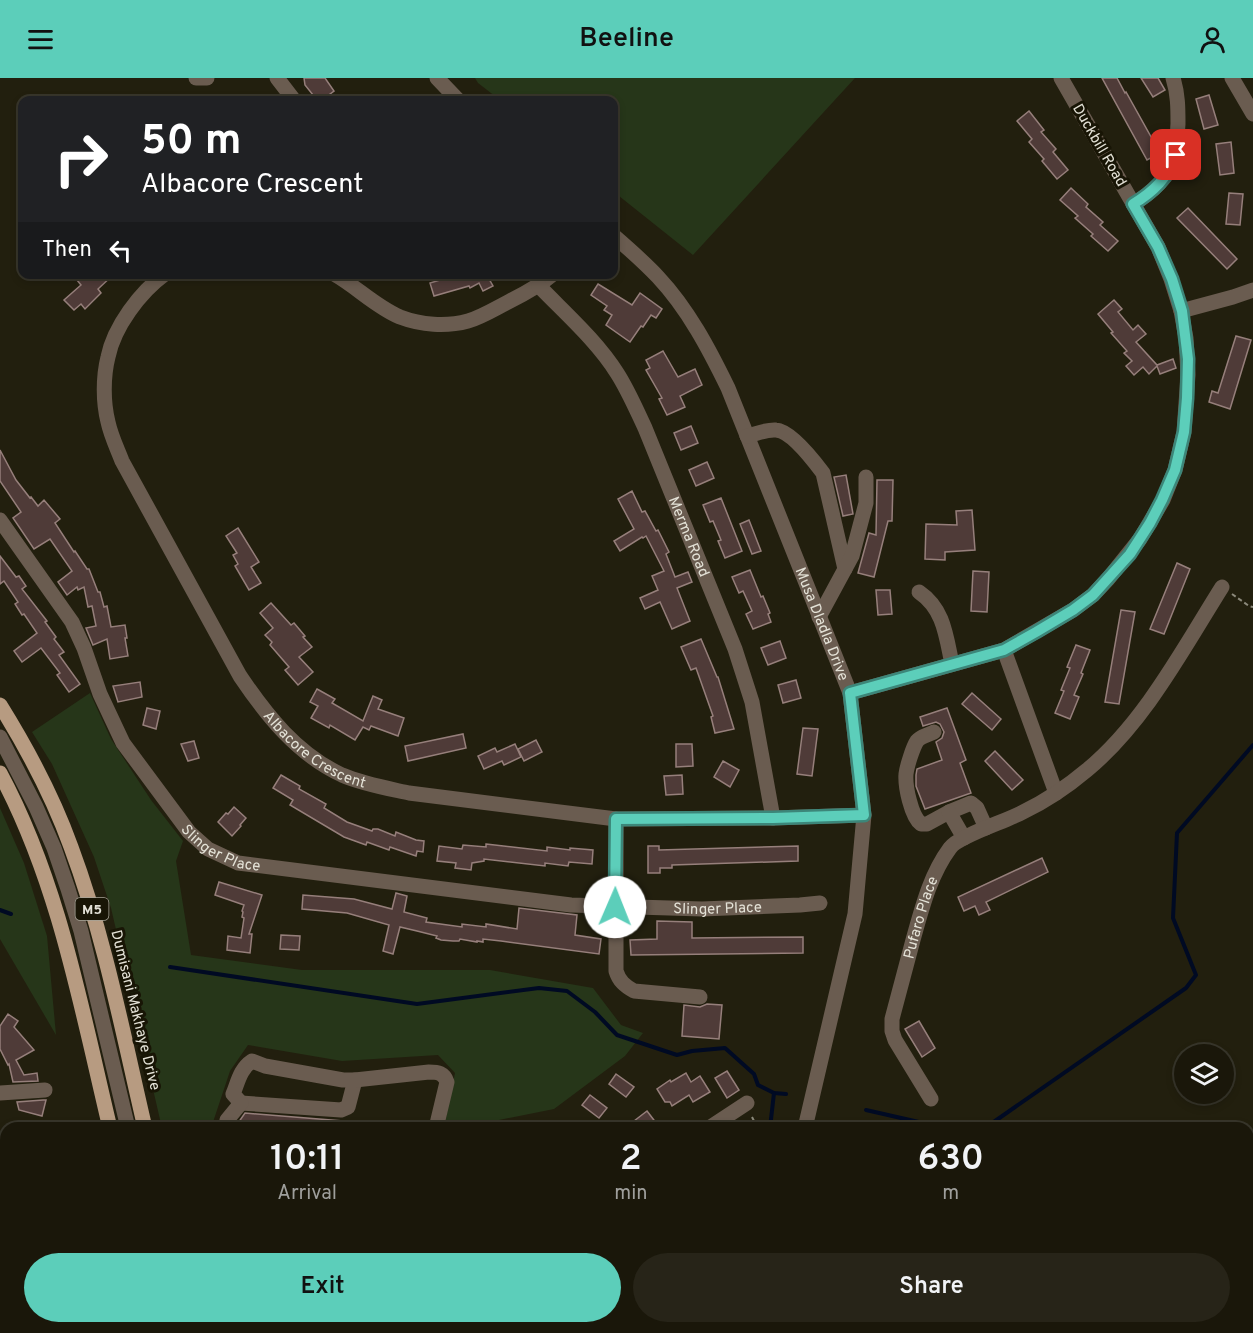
<!DOCTYPE html>
<style>
body{margin:0;font-family:Overpass,sans-serif;background:#272418;color:#f1f3f6;height:100vh;display:flex;flex-direction:column;font-size:22px;white-space:nowrap}
*{box-sizing:border-box;margin:0}
p{font-size:20px;color:#9f9f9c}
.icon{flex:none;width:33px;height:33px;fill:none;stroke:currentColor;stroke-width:2;stroke-linecap:round;stroke-linejoin:round}
.map{position:relative;flex:1;overflow:hidden}
.details{position:absolute;left:0px;top:1044px;width:1254px;height:212px;display:flex;flex-direction:column;background:#1a170a;border-radius:18px 18px 0 0;box-shadow:0 3px 9px #0003,0 0 0 2px #38362b}
.details>*{flex:none}
.hud{position:absolute;left:18px;top:18px;width:600px;height:183px;border-radius:12px;box-shadow:0 3px 9px #0003,0 0 0 2px #38362b;background:#202124;color:#fff;overflow:hidden}
.tools{position:absolute;left:1174px;top:966px;display:grid;gap:12px}
.tools a{display:grid;place-items:center;width:60px;height:60px;border-radius:50%;background:#1a170a;box-shadow:0 3px 9px #0003,0 0 0 2px #38362b;font-size:30px}
.pin{position:absolute;display:grid;place-items:center;width:51px;height:51px;color:#fff;margin:-26px;border-radius:12px;box-shadow:0 3px 9px #0006}
.me{position:absolute;width:66px;margin:-33px;rotate:1deg;stroke-linejoin:round;filter:drop-shadow(0 0 4px #0008)}
.turn{display:flex;align-items:center;gap:21px;height:126px;padding:0 24px;font-size:27px}
.turn .icon{width:78px;height:78px;stroke-width:2.5}
.turn b{display:block;font-size:42px;line-height:51px}
.then{display:flex;align-items:center;height:57px;padding:0 24px;background:#0003;gap:12px;font-size:22px}
.eta{display:flex;justify-content:space-evenly;align-items:center;height:102px;text-align:center}
.eta b{font-size:36px;font-weight:600;line-height:42px}
.primary-button{display:flex;gap:12px;margin-top:auto;padding:12px 24px}
.primary-button a{flex:1;height:69px;border-radius:36px;background:#5cceba;color:#111;font-size:24px;font-weight:600;line-height:69px;text-align:center}
.primary-button a+a{background:#272418;color:#f1f3f6}
header{display:flex;justify-content:space-between;align-items:center;height:78px;padding:0 24px;background:#5cceba;color:#111;font-size:27px;font-weight:600}
.map>svg:first-child{display:block}
</style>
<header><svg class="icon" aria-label="menu" viewBox="0 0 24 24"><path d="M4 6h16M4 12h16M4 18h16"/></svg>Beeline<svg class="icon" aria-label="person" viewBox="0 0 24 24"><circle cx="12" cy="8" r="4"/><path d="M4 21q1-7 8-7t8 7"/></svg></header>
<div class="map">
<svg width="1253" height="1255" viewBox="0 0 1253 1255">
<rect width="100%" height="100%" fill="#221f0e"/>
<g fill="#263619">
<path d="M475,0H855L693,177L614,114V22H500L478,5Z"/>
<path d="M90,615L111,661L151,722L183,763L176,783L191,877L302,892H490L593,910L621,947L643,955L625,978L554,1031L459,1050H444L455,995L438,977L342,983L248,967L230,993L211,1050H162L111,830L94,779L52,686L32,654Z"/>
<path d="M0,730L24,785L47,858L56,957L0,861Z"/>
<path d="M204,1250H269L275,1255H205Z"/>
</g>
<g fill="none" stroke-linecap="round" stroke-linejoin="round">
<g stroke="#000a23" stroke-width="4">
<path d="M0,832L11,836"/>
<path d="M170,889L417,926L539,910L567,913L595,934L617,957L677,977L692,973L725,970L754,996L758,1007L774,1015L786,1016"/>
<path d="M866,1032L945,1050"/>
<path d="M770,1050L774,1015"/>
<path d="M985,1050L1186,910L1196,897L1173,840L1177,755L1253,667"/>
<path d="M660,1255L663,1250"/>
</g>
</g>
<g fill="#4f3b38" stroke="#967f7b" stroke-width="1.5">
<path d="M304,0H325L334,13L322,22H317L305,7Z"/>
<path d="M1102,0H1117L1125,15L1126,14L1160,75L1147,82Z"/>
<path d="M1141,0H1158L1165,12L1153,19Z"/>
<path d="M1209,17L1218,47L1204,51L1196,21Z"/>
<path d="M1029,33L1044,52L1041,54L1056,71L1053,74L1068,92L1057,101L1042,83L1044,81L1029,64L1032,61L1017,43Z"/>
<path d="M1231,64L1234,95L1220,97L1216,66Z"/>
<path d="M1071,110L1088,126L1086,129L1103,144L1100,147L1118,163L1108,173L1091,158L1093,156L1075,140L1078,138L1060,122Z"/>
<path d="M1229,115L1243,116L1240,147L1226,146Z"/>
<path d="M1188,130L1237,181L1227,191L1177,140Z"/>
<path d="M83,196H114L98,211L101,215L85,231L81,226L74,232L64,222L81,207L77,202Z"/>
<path d="M460,196H494L488,199L493,208L483,213L479,205L470,210L469,208L434,218L430,205Z"/>
<path d="M598,206L632,227L640,215L662,231L656,240L651,237L643,249L641,248L630,264L606,247L612,237L604,232L607,228L591,217Z"/>
<path d="M1114,222L1122,231L1118,234L1133,252L1138,247L1146,256L1136,264L1157,287L1173,281L1176,290L1160,296L1157,288L1149,296L1143,289L1134,297L1126,288L1132,283L1124,275L1127,273L1111,255L1113,254L1098,236Z"/>
<path d="M1236,258L1251,262L1230,331L1209,324L1212,313L1218,315Z"/>
<path d="M663,273L678,299L695,291L702,307L680,318L685,329L667,337L659,321L662,320L646,292L650,290L646,282Z"/>
<path d="M691,348L698,365L681,372L674,355Z"/>
<path d="M0,372L16,402L30,420L31,419L38,428L44,422L60,441L55,445L74,474L75,473L87,491H89L98,514H100L104,529L107,528L111,549L125,547L127,560H125L128,578L110,581L107,561L93,567L86,550L96,548L92,528L88,529L84,509L78,512L77,509L67,517L58,504L72,493L50,461L34,471L13,440L21,434L0,403Z"/>
<path d="M707,384L714,400L696,408L689,392Z"/>
<path d="M846,397L853,436L843,438L834,399Z"/>
<path d="M877,402H893L892,443H888L874,499L858,495L869,455L876,457Z"/>
<path d="M632,413L642,434L645,433L656,453L658,452L669,474L666,476L675,499L688,494L692,504L677,510L690,543L672,551L660,524L645,531L640,520L658,512L652,498L664,493L646,458L643,460L642,459L620,473L614,463L634,451L618,421Z"/>
<path d="M721,420L742,473L725,480L718,463L721,462L713,443L710,444L703,427Z"/>
<path d="M972,432L975,472L945,474V482L925,481L926,446L957,447L956,433Z"/>
<path d="M749,442L761,473L752,476L740,446Z"/>
<path d="M238,450L259,484L251,489L261,505L249,512L235,488L238,486L233,477L237,475L226,458Z"/>
<path d="M0,478L16,499L19,498L26,508L22,511L47,543L45,544L56,559L54,561L64,574L59,577L80,606L69,614L57,597L60,595L41,570L22,584L14,573L37,555L24,536L22,537L15,526L18,524L4,503L0,506Z"/>
<path d="M1177,485L1190,491L1164,556L1150,551Z"/>
<path d="M750,492L761,519L763,518L770,535L768,536L771,544L753,551L746,536L752,533L743,513L739,515L732,499Z"/>
<path d="M973,493L989,494L987,534L971,533Z"/>
<path d="M876,512H890L892,536L878,537Z"/>
<path d="M271,525L291,547L294,545L305,558L303,559L312,569L299,579L313,594L298,607L285,592L289,589L270,567L272,564L265,557L273,550L260,535Z"/>
<path d="M1121,532L1135,534L1119,626L1105,624Z"/>
<path d="M701,561L717,599H718L734,651L715,655L711,639L713,638L696,590L691,592L681,569Z"/>
<path d="M780,563L786,580L768,587L761,570Z"/>
<path d="M1076,567L1090,572L1081,595L1083,596L1074,617L1079,619L1070,641L1055,635L1064,613L1061,612L1070,590L1067,589Z"/>
<path d="M796,602L801,620L783,625L778,607Z"/>
<path d="M140,604L142,619L118,624L113,608Z"/>
<path d="M317,611L335,621L332,625L363,643L373,618L382,622L378,631L404,640L398,658L371,648L369,652L363,649L355,662L330,647L329,650L311,640L318,628L310,624Z"/>
<path d="M972,615L1001,641L992,652L962,626Z"/>
<path d="M147,630L160,633L156,651L143,647Z"/>
<path d="M947,630L966,682L960,685L971,715L925,731L916,708V697L917,691L942,682L936,664L942,660L944,654L940,646L936,644L923,648L920,639Z"/>
<path d="M803,650L818,651L812,698L797,696Z"/>
<path d="M463,656L466,670L408,683L405,668Z"/>
<path d="M536,662L542,674L524,683L518,671Z"/>
<path d="M194,663L199,680L188,683L181,666Z"/>
<path d="M515,666L521,679L504,687L502,683L484,691L478,678L495,670L497,674Z"/>
<path d="M676,666H692L693,688L676,689Z"/>
<path d="M995,673L1023,702L1012,712L985,683Z"/>
<path d="M723,683L739,692L730,709L714,699Z"/>
<path d="M281,697L300,708L299,711L326,726L324,730L347,744L372,753L373,751H378L395,758L396,754L416,762L424,763L423,774L417,773L416,778L390,769L389,772L367,764L366,767L344,759L290,727L293,722L273,710Z"/>
<path d="M682,697L683,716L666,717L664,698Z"/>
<path d="M234,729L246,740L240,747L241,748L232,758L218,744L226,735L228,736Z"/>
<path d="M486,766L547,773V769L570,772V770L593,772L592,786L569,784L568,788L545,785V788L484,781V783L472,785L471,792L455,790L456,785L437,783L439,768L462,771L463,767L486,769Z"/>
<path d="M648,768H659V772L798,768V783L672,787V790H660V795H648Z"/>
<path d="M1042,780L1048,794L986,824L990,832L979,837L975,828L964,833L958,819Z"/>
<path d="M219,804L262,817L249,856H252L250,875L227,872L228,858L241,860L244,840L242,839L243,834L242,833L244,827L215,817Z"/>
<path d="M396,815L407,818L404,834L427,840L426,844L462,849V846L486,849V846L517,851L519,830L577,837L575,857L601,861L599,876L501,863L483,861V864L477,863V864L460,861L459,863H453L441,862L436,860L437,858L417,853L400,849L393,876L383,873L389,847L347,835L302,831L303,817L354,821L392,831Z"/>
<path d="M657,843L692,844V860L803,859V875L631,877L630,862L657,861Z"/>
<path d="M281,857L300,858L299,872L280,871Z"/>
<path d="M707,926L722,927L719,961L682,958L684,927L700,929Z"/>
<path d="M8,936L18,943L14,949L34,972L16,982L24,997L37,995L38,1003L13,1004L9,986L8,987L0,971V948Z"/>
<path d="M919,943L935,970L922,979L905,951Z"/>
<path d="M727,993L739,1012L727,1020L715,1000Z"/>
<path d="M686,995L691,1004L700,998L710,1014L693,1024L689,1017L672,1028L670,1024H665L657,1011L670,1002L671,1004Z"/>
<path d="M616,996L634,1009L626,1019L609,1006Z"/>
<path d="M590,1017L607,1030L599,1040L582,1027Z"/>
<path d="M43,1022H46L42,1038L19,1032L17,1024Z"/>
<path d="M647,1033L660,1050H625Z"/>
<path d="M245,1035L343,1043L342,1050H254L236,1048Z"/>
</g>
<g fill="none" stroke-linecap="round" stroke-linejoin="round">
<g stroke="#8b897b" stroke-width="2" stroke-dasharray="4.5 3" stroke-linecap="butt">
<path d="M1232,516L1249,528L1253,529"/>
<path d="M752,1039L756,1047L774,1050"/>
<path d="M0,1078L6,1082"/>
<path d="M0,1154L6,1156"/>
<path d="M0,1221L6,1224"/>
</g>
<g stroke="#6a5c50" stroke-width="15">
<path d="M196,0H207"/>
<path d="M277,0L294,22"/>
<path d="M437,0L458,22"/>
<path d="M1232,0L1253,36"/>
<path d="M1133,126C1150,116 1171,98 1176,78C1178,68 1177,56 1178,46C1178,30 1178,16 1173,0"/>
<path id="s1" d="M614,158C629,171 644,184 658,199C688,231 709,271 728,310L850,615L864,737L855,836L805,1050"/>
<path id="s2" d="M165,196C140,214 114,249 108,279C103,299 103,324 108,344C111,358 117,370 122,383L240,598C267,638 297,676 342,697C363,706 386,710 409,715L616,741L773,740L864,737"/>
<path d="M334,196C357,209 376,229 400,239C421,247 446,249 468,243C482,239 496,230 510,223C526,215 539,208 553,196"/>
<path id="s3" d="M539,208C565,235 597,263 617,295C628,312 636,331 645,350L735,571L752,624L773,740"/>
<path d="M1181,233L1233,219L1253,212"/>
<path d="M747,358C756,356 767,351 776,352C791,353 814,383 823,395L845,491"/>
<path id="s4" d="M0,442L72,544L84,570L100,616L123,665L189,754L208,771L238,785L571,827L702,831L800,827L820,825"/>
<path d="M919,514C944,531 946,558 952,586"/>
<path d="M819,539L852,478L866,425V399"/>
<path d="M1004,572L1056,715"/>
<path d="M850,615L1004,572L1073,532L1093,517L1108,501L1140,461L1163,422L1175,392L1184,354L1188,297L1186,260L1181,233L1171,201L1158,169L1061,0"/>
<path d="M934,654C928,657 921,658 917,663C913,669 907,688 906,696C905,708 911,738 921,746H927L949,734L971,725L977,730L986,750"/>
<path d="M0,659L36,729L54,770L68,811L81,853L128,1050"/>
<path d="M949,734L964,760"/>
<path d="M616,741V893C619,903 625,908 634,913L700,919"/>
<path d="M0,1015L45,1012"/>
<path id="s5" d="M931,1021L895,962L892,953V941C899,915 906,889 913,862C922,830 930,797 950,770C958,758 1007,743 1023,734C1046,723 1068,708 1087,692C1144,645 1183,571 1222,509"/>
<path d="M241,1025L341,1032L348,1029L355,1002"/>
<path d="M226,1050L227,1042L241,1025L233,1016C238,1004 240,991 252,983L265,988L343,1002H355L429,994C438,994 444,995 447,1004L436,1050"/>
<path d="M709,1050L747,1025"/>
<path d="M1248,1100L1253,1106"/>
<path d="M1248,1219L1253,1221"/>
<path d="M98,1250L99,1255"/>
<path d="M176,1250L177,1255"/>
<path d="M378,1250L379,1255"/>
<path d="M454,1255L461,1250"/>
<path d="M759,1255L760,1250"/>
<path d="M1015,1255L1022,1250"/>
<path d="M1063,1255V1250"/>
</g>
<g stroke="#b79b81" stroke-width="15">
<path d="M0,627C28,672 53,719 71,769C105,860 123,956 145,1050"/>
<path d="M0,695C59,805 81,929 110,1050"/>
<path d="M159,1250L160,1255"/>
<path d="M194,1250L195,1255"/>
</g>
</g>
<g fill="none" stroke-linecap="round" stroke-linejoin="round">
<g stroke="#3c8679" stroke-width="15">
<path id="route" d="M615,829L616,741L773,740L864,737L850,615L1004,572L1036,554L1073,532L1093,517L1130,476L1150,445L1162,422L1175,392L1184,354L1187,320L1188,281L1182,233L1172,201L1158,169L1133,126C1152,115 1170,98 1176,77"/>
</g>
<use href="#route" stroke="#5cceba" stroke-width="10"/>
</g>
<g text-anchor="middle" stroke-width="6" stroke-linejoin="round" paint-order="stroke">
<rect fill="#181505" stroke="#a7a498" stroke-width="1.5" x="75.5" y="820" width="33" height="22" rx="4.5"/>
<g font-size="14" font-weight="bold" fill="#e4e2d7">
<text x="92" y="836">M5</text>
</g>
<g font-size="15" fill="#e4e2d7" stroke="#181505">
<text transform="translate(1100 67) rotate(60)" y="5">Duckbill Road</text>
<text dy="5" stroke="none"><textPath href="#s3" startOffset="296">Merma Road</textPath></text>
<text dy="5" stroke="none"><textPath href="#s1" startOffset="446">Musa Dladla Drive</textPath></text>
<text dy="5" stroke="none"><textPath href="#s2" startOffset="562">Albacore Crescent</textPath></text>
<text dy="5" stroke="none"><textPath href="#s4" startOffset="404">Slinger Place</textPath></text>
<text dy="5" stroke="none"><textPath href="#s4" startOffset="908">Slinger Place</textPath></text>
<text dy="5" stroke="none"><textPath href="#s5" startOffset="196">Pufaro Place</textPath></text>
<text transform="translate(136 932) rotate(76)" y="5">Dumisani Makhaye Drive</text>
</g>
</g>
</svg>
<div class="tools">
<a><svg class="icon" aria-label="layers" viewBox="0 0 24 24"><path d="M12 4l9 5-9 5-9-5zM3 14l9 5 9-5"/></svg></a>
</div>
<div class="pin" style="left:1176px;top:77px;background:#d93025"><svg class="icon" aria-label="arrive" viewBox="0 0 24 24"><path d="M6 21V4h12l-3 4 3 4H6"/></svg></div>
<svg class="me" style="left:615px;top:829px" viewBox="-20 -20 40 40"><circle r="19" fill="#fff"/><path d="M0-13L10 11 0 6-10 11z" fill="#5cceba"/></svg>
<div class="hud">
<div class="turn"><svg class="icon" aria-label="right" viewBox="0 0 24 24"><path d="M7 20v-9h11M14 6l5 5-5 5"/></svg><div><b>50 m</b>Albacore Crescent</div></div>
<div class="then">Then<svg class="icon" aria-label="left" viewBox="0 0 24 24"><path d="M17 20v-9H6M10 6l-5 5 5 5"/></svg></div>
</div>
<section class="details">
<div class="eta">
<div><b>10:11</b><p>Arrival</p></div>
<div><b>2</b><p>min</p></div>
<div><b>630</b><p>m</p></div>
</div>
<div class="primary-button"><a>Exit</a><a>Share</a></div>
</section>
</div>
